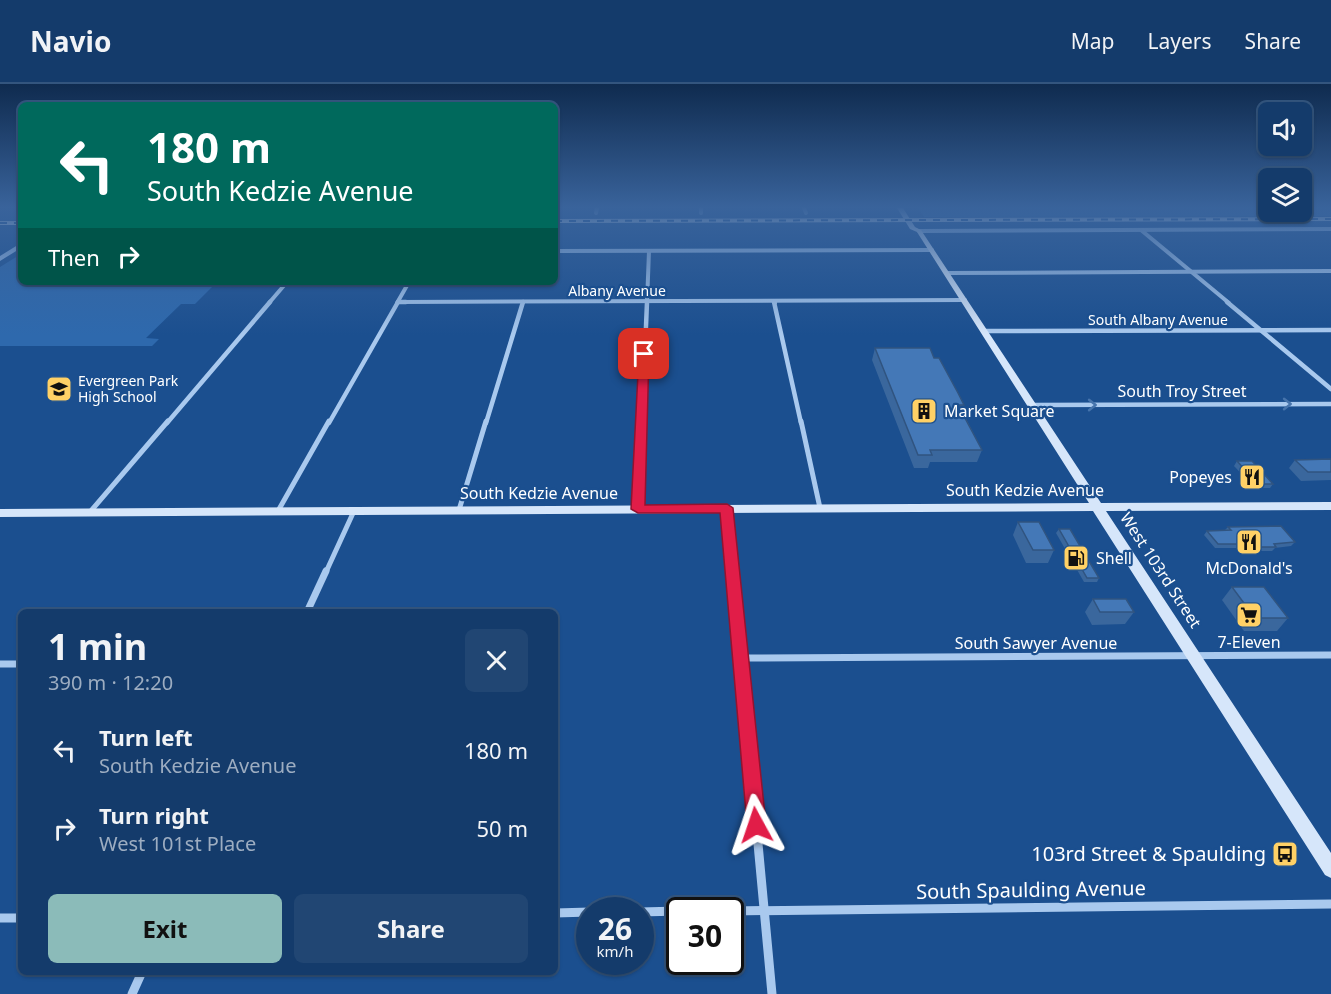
<!DOCTYPE html>
<meta charset="utf-8">
<style>
body{margin:0;font-family:"Noto Sans",sans-serif;background:#214673;color:#f1f3f6;height:100vh;display:flex;flex-direction:column;font-size:22px;white-space:nowrap}
*{box-sizing:border-box;margin:0}
p{font-size:20px;color:#9dadc1}
.icon{flex:none;width:33px;height:33px;fill:none;stroke:currentColor;stroke-width:2;stroke-linecap:round;stroke-linejoin:round}
.map{position:relative;flex:1;overflow:hidden}
.drawer{position:absolute;left:18px;top:525px;width:540px;height:366px;display:flex;flex-direction:column;background:#143b6b;border-radius:9px;box-shadow:0 2px 4px #0004,0 0 0 2px #33557e}
.drawer>*{flex:none}
.top-card{position:absolute;left:18px;top:18px;width:540px;height:183px;border-radius:9px;box-shadow:0 2px 4px #0004,0 0 0 2px #33557e;background:#00695c;color:#fff;overflow:hidden}
.fabs{position:absolute;left:1258px;top:18px;display:grid;gap:12px}
.fabs a{display:grid;place-items:center;width:54px;height:54px;border-radius:9px;background:#143b6b;box-shadow:0 2px 4px #0004,0 0 0 2px #33557e;font-size:30px}
.speed{position:absolute;left:576px;top:813px;display:flex;gap:12px;font-size:30px;font-weight:700;text-align:center}
.speed>*{display:grid;place-content:center;width:78px;height:78px;border-radius:50%;background:#143b6b;box-shadow:0 2px 4px #0004,0 0 0 2px #33557e;line-height:1}
.speed small{font-size:15px;font-weight:400}
.speed .limit{border:3px solid #111;border-radius:9px;background:#fff;color:#111}
.pin{position:absolute;display:grid;place-items:center;width:51px;height:51px;color:#fff;margin:-26px;border-radius:12px;box-shadow:0 3px 9px #0006}
.me{position:absolute;width:66px;margin:-33px;rotate:355deg;stroke-linejoin:round;filter:drop-shadow(0 0 4px #0008)}
.turn{display:flex;align-items:center;gap:21px;height:126px;padding:0 30px;font-size:27px}
.turn .icon{width:78px;height:78px;stroke-width:2.5}
.turn b{display:block;font-size:42px;line-height:51px}
.then{display:flex;align-items:center;height:57px;padding:0 30px;background:#0003;gap:12px;font-size:22px}
.round{display:grid;place-items:center;flex:none;width:63px;height:63px;border-radius:9px;background:#214673}
.head{display:flex;align-items:center;justify-content:space-between;height:102px;padding:0 30px}
h1{font-size:36px;font-weight:700;line-height:45px}
.button{display:flex;gap:12px;margin-top:auto;padding:12px 30px}
.button a{flex:1;height:69px;border-radius:9px;background:#8bbbb9;color:#111;font-size:24px;font-weight:700;line-height:69px;text-align:center}
.button a+a{background:#214673;color:#f1f3f6}
ul{padding:0;list-style:none}
li{display:flex;align-items:center;gap:18px;height:78px;padding:0 30px}
li div{flex:1}
li b{display:block;font-size:22px}
li em{font-style:normal}
header{display:flex;align-items:center;gap:36px;box-sizing:border-box;height:84px;padding:0 30px;background:#143b6b;border-bottom:2px solid #33557e}
header strong{font-size:28px}
nav{display:flex;gap:33px;margin-inline-start:auto;font-size:21px}
.map>svg:first-child{display:block}
</style>
<header>
<strong>Navio</strong>
<nav><a>Map</a><a>Layers</a><a>Share</a></nav>
</header>
<div class="map">
<svg width="1331" height="910" viewBox="0 0 1331 910">
<rect width="100%" height="100%" fill="#1b4f8f"/>
<g fill="#2e69ad">
<path d="M918,124H1269V128H1302V124H1331V132L924,133Z"/>
<path d="M21,170V198H217L195,220H181L146,254L159,255L152,262H0V183Z"/>
</g>
<g fill="none" stroke-linecap="round" stroke-linejoin="round">
<g stroke="#a9c9ee" stroke-width="4">
<path d="M701,124V129"/>
<path d="M804,124L806,129"/>
<path d="M596,129L597,124"/>
<path d="M1141,146L1229,219"/>
<path d="M919,147L1331,145"/>
<path d="M555,167L932,166"/>
<path d="M947,189L1331,187"/>
<path d="M774,217L775,219"/>
<path d="M398,218L965,216"/>
<path d="M269,219L287,198"/>
<path d="M397,219L409,198"/>
<path d="M647,219L649,167"/>
</g>
<g stroke="#a9c9ee" stroke-width="4.5">
<path d="M398,218H406"/>
<path d="M774,218L801,339"/>
<path d="M1227,218L1331,305"/>
<path d="M985,247L1331,246"/>
<path d="M1034,321L1331,320"/>
<path d="M167,339L270,218"/>
<path d="M329,339L398,218"/>
<path d="M486,339L523,218"/>
<path d="M642,339L647,218"/>
</g>
<g stroke="#a9c9ee" stroke-width="5">
<path d="M801,337L820,424"/>
<path d="M727,424L733,488"/>
<path d="M638,425L642,337"/>
<path d="M459,426L486,337"/>
<path d="M278,427L329,337"/>
<path d="M90,428L168,337"/>
<path d="M326,488L354,427"/>
</g>
<g stroke="#a9c9ee" stroke-width="7">
<path d="M733,487L750,676"/>
<path d="M307,528L326,487"/>
<path d="M741,574L1331,571"/>
<path d="M0,580H21"/>
</g>
<g stroke="#a9c9ee" stroke-width="9">
<path d="M750,674L772,910"/>
<path d="M730,827L1331,820"/>
<path d="M640,828L680,827"/>
<path d="M555,829L590,828"/>
<path d="M0,834H21"/>
<path d="M132,910L142,888"/>
</g>
<path fill="#a9c9ee" fill-rule="evenodd" d="M21,159V164L0,177V172Z"/>
<path fill="#d6e6fa" fill-rule="evenodd" d="M897,124H903L915,143L921,146L1101,419L1331,418V426L1106,427L1331,769V794L1325,791L1093,427L0,433V425L1089,419L917,148L910,145Z"/>
<g stroke="#fff" stroke-width="4">
<g id="rail">
<path d="M555,137L1331,135"/>
<path d="M0,139H21"/>
</g>
</g>
<use href="#rail" stroke="#1b4f8f" stroke-width="2" stroke-dasharray="7" stroke-linecap="butt"/>
</g>
<g fill="#3a679d">
<path d="M875,264L934,274L964,321L962,327L982,366L977,378H930L928,384H914L872,276Z"/>
<path d="M1331,375V396L1301,397L1289,384L1295,376Z"/>
<path d="M1237,377L1273,400L1270,404H1255L1234,382Z"/>
<path d="M1018,438L1054,466L1048,479H1026L1013,451Z"/>
<path d="M1228,443L1295,458L1291,462L1275,464L1272,467H1241L1238,464H1215L1204,451L1207,447L1225,446Z"/>
<path d="M1059,445L1099,494L1097,498H1084L1056,449Z"/>
<path d="M1232,503L1288,534L1277,547H1244L1222,516Z"/>
<path d="M1093,515L1134,528L1125,540L1092,541L1085,528Z"/>
</g>
<g fill="#4478b7" stroke="#305480" stroke-width="1.5">
<path d="M875,264H930L934,274H939L958,309L964,321H958L982,366H930L932,371H918Z"/>
<path d="M1331,375V388H1308L1295,376Z"/>
<path d="M1237,377H1252L1273,400H1258Z"/>
<path d="M1018,438H1039L1054,466H1033Z"/>
<path d="M1281,442L1295,458L1274,460L1276,463H1244L1242,460H1218L1207,447L1231,446L1228,443Z"/>
<path d="M1059,445H1070L1099,494H1087Z"/>
<path d="M1232,503H1264L1288,534H1255Z"/>
<path d="M1093,515H1126L1134,528H1100Z"/>
</g>
<defs><path id="oneway-chevron" d="M-2-3.5L2.5 0L-2 3.5" fill="none" stroke-width="1.6" stroke-linecap="round" stroke-linejoin="round" transform="scale(1.5)"/></defs>
<g stroke="#4674ac">
<use href="#oneway-chevron" transform="translate(1287 320)"/>
<use href="#oneway-chevron" transform="translate(1092 321)"/>
</g>
<linearGradient id="sky" x2="0" y2="1"><stop stop-color="#0f2b4f"/><stop offset="0.49" stop-color="#39639b"/><stop offset="1" stop-color="#39639b" stop-opacity="0"/></linearGradient>
<rect width="1331" height="251" fill="url(#sky)"/>
<path fill="#e11d48" stroke="#92132f" stroke-width="1.5" d="M644,267L649,270L645,421L727,420L733,424L766,741L763,748L756,751L750,748L747,741L720,429H638L631,425L639,270Z"/>
<defs>
<g id="school-square" transform="scale(1.35)"><rect x="-9" y="-9" width="18" height="18" rx="4" fill="#ffd166" stroke="#1b4f8f"/><path d="M0-5L7-2L0 1L-7-2ZM-4 1L0 2.5L4 1V4Q0 6-4 4Z" fill="#111"/></g>
<g id="building-square" transform="scale(1.35)"><rect x="-9" y="-9" width="18" height="18" rx="4" fill="#ffd166" stroke="#1b4f8f"/><path d="M-4-6H4V6H1V3H-1V6H-4ZM-2.5-4.3h1.7v1.8h-1.7ZM.8-4.3h1.7v1.8H.8ZM-2.5-1h1.7V.8h-1.7ZM.8-1h1.7V.8H.8Z" fill="#111"/></g>
<g id="restaurant-square" transform="scale(1.35)"><rect x="-9" y="-9" width="18" height="18" rx="4" fill="#ffd166" stroke="#1b4f8f"/><path d="M-5-6h1v4h1v-4h1v4h1v-4h1v5L-1.5 .5V6h-2V.5L-5-1ZM5-6V6H3V1.5H1.5Q1.5-4 5-6Z" fill="#111"/></g>
<g id="fuel-square" transform="scale(1.35)"><rect x="-9" y="-9" width="18" height="18" rx="4" fill="#ffd166" stroke="#1b4f8f"/><path d="M-5.5-6h7V0h2V4h1.3V-2.5L3-4.5l.8-.8L6-3V5H2.5V1h-1V6h-7ZM-4.2-4.7v3.2H.2V-4.7Z" fill="#111"/></g>
<g id="supermarket-square" transform="scale(1.35)"><rect x="-9" y="-9" width="18" height="18" rx="4" fill="#ffd166" stroke="#1b4f8f"/><path d="M-6-5.5h2.5l.6 2H6L4.5 2H-2.5L-4.4-4H-6ZM-1.5 3.2a1.3 1.3 0 1 0 .1 0ZM3 3.2a1.3 1.3 0 1 0 .1 0Z" fill="#111"/></g>
<g id="bus-square" transform="scale(1.35)"><rect x="-9" y="-9" width="18" height="18" rx="4" fill="#ffd166" stroke="#1b4f8f"/><path d="M-5-6H5V4H4V6H2V4H-2V6H-4V4H-5ZM-3.5-4V0h7V-4ZM-3.5 1.2v1.5H-2V1.2ZM2 1.2v1.5H3.5V1.2Z" fill="#111"/></g>
</defs>
<g fill-rule="evenodd">
<use href="#school-square" x="59" y="305"/>
<use href="#building-square" x="924" y="327"/>
<use href="#restaurant-square" x="1252" y="393"/>
<use href="#restaurant-square" x="1249" y="458"/>
<use href="#fuel-square" x="1076" y="474"/>
<use href="#supermarket-square" x="1249" y="531"/>
<use href="#bus-square" x="1285" y="770"/>
</g>
<g text-anchor="middle" stroke-width="4.5" stroke-linejoin="round" paint-order="stroke">
<g font-size="14" fill="#fff" stroke="#1b4f8f">
<text x="617" y="212">Albany Avenue</text>
<text x="1158" y="241">South Albany Avenue</text>
</g>
<g font-size="14" fill="#fff" stroke="#1b4f8f" text-anchor="start">
<text x="78" y="302">Evergreen Park<tspan x="78" dy="16">High School</tspan></text>
</g>
<g font-size="16" fill="#fff" stroke="#1b4f8f">
<text x="1182" y="313">South Troy Street</text>
<text x="1025" y="412">South Kedzie Avenue</text>
<text x="539" y="415">South Kedzie Avenue</text>
<text transform="translate(1161 486) rotate(57)" y="6">West 103rd Street</text>
<text x="1036" y="565">South Sawyer Avenue</text>
</g>
<g font-size="16" fill="#fff" stroke="#1b4f8f" text-anchor="start">
<text x="944" y="333">Market Square</text>
<text x="1232" y="399" text-anchor="end">Popeyes</text>
<text x="1096" y="480">Shell</text>
<text x="1249" y="490" text-anchor="middle">McDonald's</text>
<text x="1249" y="564" text-anchor="middle">7-Eleven</text>
</g>
<g font-size="20" fill="#fff" stroke="#1b4f8f" text-anchor="end">
<text x="1266" y="777">103rd Street &amp; Spaulding</text>
</g>
<g font-size="20" fill="#fff" stroke="#1b4f8f">
<text transform="translate(1031 806) rotate(-1)" y="7">South Spaulding Avenue</text>
</g>
</g>
</svg>
<div class="fabs">
<a><svg class="icon" aria-label="sound" viewBox="0 0 24 24"><path d="M4 9h4l5-4v14l-5-4H4zM17 9q2 3 0 6"/></svg></a>
<a><svg class="icon" aria-label="layers" viewBox="0 0 24 24"><path d="M12 4l9 5-9 5-9-5zM3 14l9 5 9-5"/></svg></a>
</div>
<div class="speed"><div>26<small>km/h</small></div><div class="limit">30</div></div>
<div class="pin" style="left:644px;top:270px;background:#d93025"><svg class="icon" aria-label="arrive" viewBox="0 0 24 24"><path d="M6 21V4h12l-3 4 3 4H6"/></svg></div>
<svg class="me" style="left:756px;top:741px" viewBox="-20 -20 40 40"><path d="M0-17L14 15 0 8-14 15z" fill="#e11d48" stroke="#fff" stroke-width="4"/></svg>
<div class="top-card">
<div class="turn"><svg class="icon" aria-label="left" viewBox="0 0 24 24"><path d="M17 20v-9H6M10 6l-5 5 5 5"/></svg><div><b>180 m</b>South Kedzie Avenue</div></div>
<div class="then">Then<svg class="icon" aria-label="right" viewBox="0 0 24 24"><path d="M7 20v-9h11M14 6l5 5-5 5"/></svg></div>
</div>
<section class="drawer">
<div class="head"><div><h1>1 min</h1><p>390 m · 12:20</p></div><a class="round"><svg class="icon" aria-label="close" viewBox="0 0 24 24"><path d="M6 6l12 12M18 6L6 18"/></svg></a></div>
<ul>
<li><svg class="icon" aria-label="left" viewBox="0 0 24 24"><path d="M17 20v-9H6M10 6l-5 5 5 5"/></svg><div><b>Turn left</b><p>South Kedzie Avenue</p></div><em>180 m</em></li>
<li><svg class="icon" aria-label="right" viewBox="0 0 24 24"><path d="M7 20v-9h11M14 6l5 5-5 5"/></svg><div><b>Turn right</b><p>West 101st Place</p></div><em>50 m</em></li>
</ul>
<div class="button"><a>Exit</a><a>Share</a></div>
</section>
</div>
